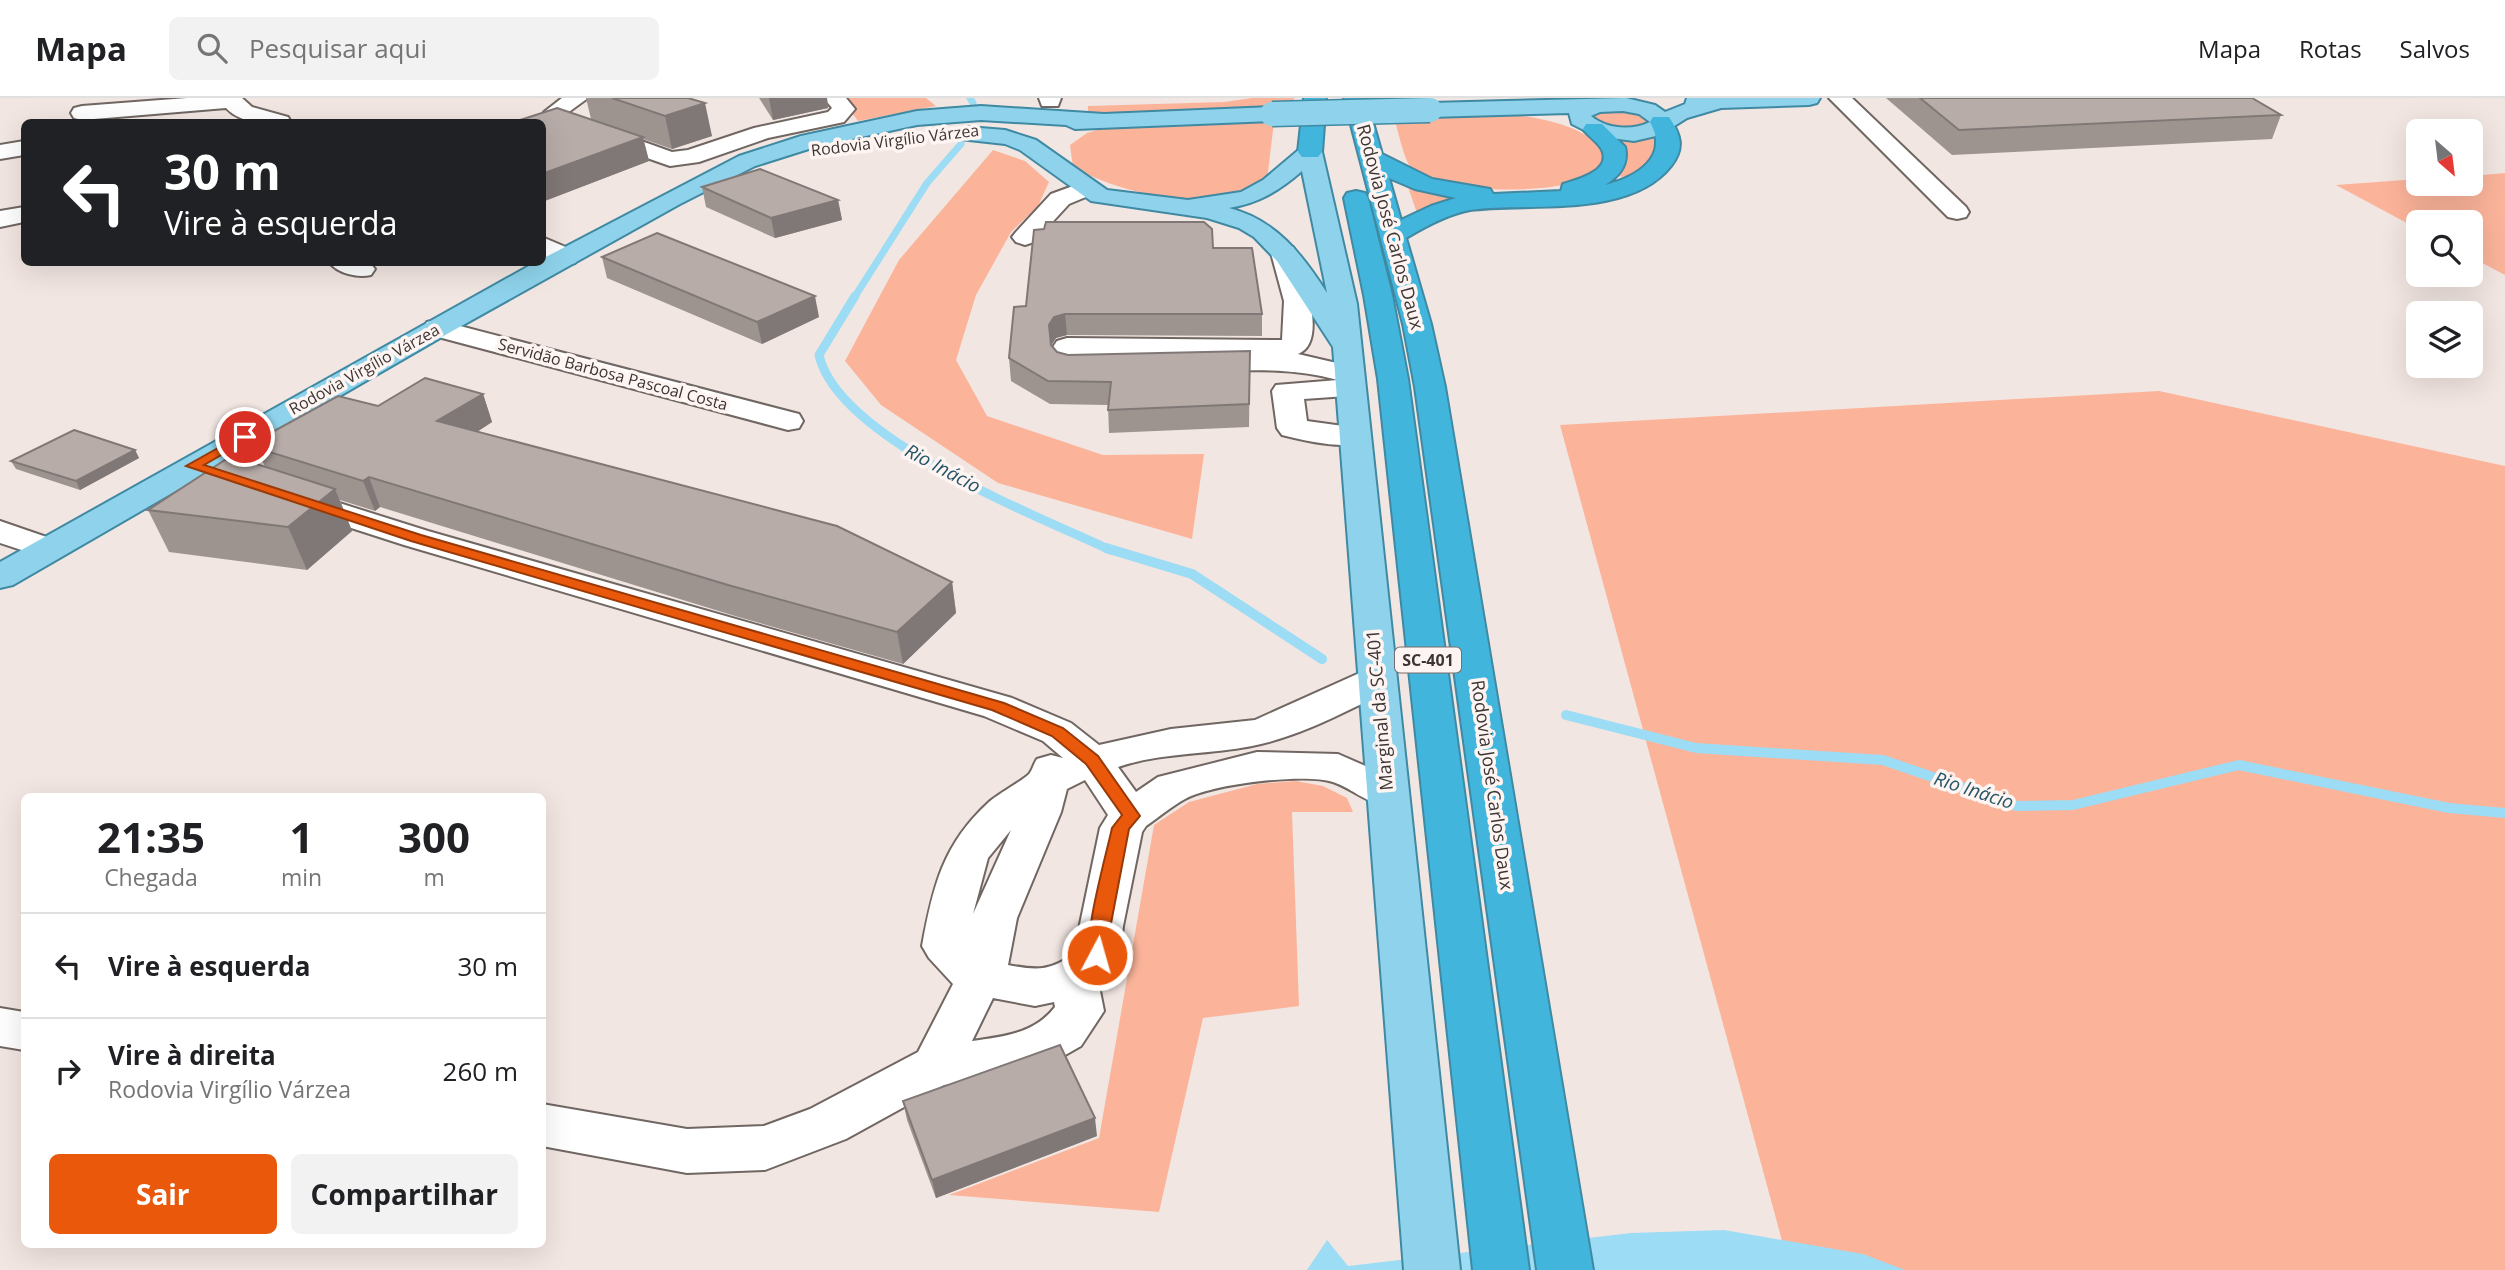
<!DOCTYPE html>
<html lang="pt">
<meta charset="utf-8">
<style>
body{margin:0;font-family:"Open Sans",sans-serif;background:#f2f2f2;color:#202124;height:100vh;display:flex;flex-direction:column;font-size:26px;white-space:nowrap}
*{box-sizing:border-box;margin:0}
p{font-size:23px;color:#757577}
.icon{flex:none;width:38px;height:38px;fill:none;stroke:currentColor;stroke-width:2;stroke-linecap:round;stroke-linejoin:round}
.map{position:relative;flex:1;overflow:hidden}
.drawer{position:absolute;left:21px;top:695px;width:525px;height:455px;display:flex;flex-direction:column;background:#fff;border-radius:10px;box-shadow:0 7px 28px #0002}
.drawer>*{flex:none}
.banner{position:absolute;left:21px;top:21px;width:525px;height:147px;border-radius:10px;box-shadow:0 7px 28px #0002;background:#202124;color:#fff;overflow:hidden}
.needle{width:46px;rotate:152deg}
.tools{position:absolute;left:2406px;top:21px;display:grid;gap:14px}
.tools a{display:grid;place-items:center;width:77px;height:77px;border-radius:10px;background:#fff;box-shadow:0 7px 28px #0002;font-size:35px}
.pin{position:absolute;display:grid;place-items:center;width:60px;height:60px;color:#fff;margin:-30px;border:4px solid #fff;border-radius:50%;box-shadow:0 2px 7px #0007}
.me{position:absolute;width:77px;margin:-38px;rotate:6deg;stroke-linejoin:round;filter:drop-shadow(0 0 5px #0008)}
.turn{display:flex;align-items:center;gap:24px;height:147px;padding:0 28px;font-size:32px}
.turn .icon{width:91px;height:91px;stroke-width:2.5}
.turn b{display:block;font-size:49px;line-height:60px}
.eta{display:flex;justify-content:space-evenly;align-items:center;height:119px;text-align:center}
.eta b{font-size:42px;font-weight:700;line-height:49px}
.button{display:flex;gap:14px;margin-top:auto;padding:14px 28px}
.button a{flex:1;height:80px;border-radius:10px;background:#ea580c;color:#fff;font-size:28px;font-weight:700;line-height:80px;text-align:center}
.button a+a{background:#f2f2f2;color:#202124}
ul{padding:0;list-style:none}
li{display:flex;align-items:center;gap:21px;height:105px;padding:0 28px;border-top:2px solid #e0e0e0}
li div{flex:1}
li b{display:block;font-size:26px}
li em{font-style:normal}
header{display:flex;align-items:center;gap:42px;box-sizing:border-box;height:98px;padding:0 35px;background:#fff;border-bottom:2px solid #e0e0e0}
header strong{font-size:33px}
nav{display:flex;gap:38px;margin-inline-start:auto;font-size:24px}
.search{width:490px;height:63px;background:#f2f2f2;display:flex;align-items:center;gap:18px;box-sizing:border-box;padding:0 24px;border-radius:10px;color:#757577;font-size:26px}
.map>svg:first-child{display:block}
</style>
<header>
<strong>Mapa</strong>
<div class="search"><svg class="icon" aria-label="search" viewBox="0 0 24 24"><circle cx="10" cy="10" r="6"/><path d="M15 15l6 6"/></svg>Pesquisar aqui</div>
<nav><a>Mapa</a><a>Rotas</a><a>Salvos</a></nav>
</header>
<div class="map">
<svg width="2505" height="1172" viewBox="0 0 2505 1172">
<rect width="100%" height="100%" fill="#f2e6e2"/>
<g fill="#fbb49a">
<path d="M841,0H926L936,8L858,23Z"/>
<path d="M1252,0H1294L1293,10L1088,16V8L1224,4Z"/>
<path d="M1612,11L1638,14L1651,24C1633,38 1608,31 1591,19L1598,14Z"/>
<path d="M1512,16C1546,22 1584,27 1606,55L1604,67C1593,73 1582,82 1570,85C1539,95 1434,96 1412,71C1404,63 1398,32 1394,20Z"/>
<path d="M1274,24L1267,82C1257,87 1247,94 1237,96C1187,109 1117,94 1073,69L1070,47L1087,35L1107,29Z"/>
<path d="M1658,39C1654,57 1641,84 1618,78L1612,40L1636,42Z"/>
<path d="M993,52L1025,63L1049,84L1038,108L1011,134L976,197L956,262L987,318L1103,357L1204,356L1192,441L998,385L881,307L845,263L899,162Z"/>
<path d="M2505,75V177L2471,159V124H2418V131L2336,87L2418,81V86H2471V78Z"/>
<path d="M1406,83L1449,100L1418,118Z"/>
<path d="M2159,293L2505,368V1172H1790L1560,327Z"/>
<path d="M1296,683L1323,688L1347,700L1353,714H1292L1299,908L1203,920L1159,1114L949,1097L1099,1040L1154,727L1189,704L1257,686Z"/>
</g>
<path fill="#9ddcf5" d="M1724,1132L1863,1156L1905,1172H1307L1327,1142L1348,1168L1631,1135Z"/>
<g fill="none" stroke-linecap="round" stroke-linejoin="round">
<g stroke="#9ddcf5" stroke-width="7">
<path d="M970,0L973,5"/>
<path d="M854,200L927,85L961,46"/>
</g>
<path stroke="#9ddcf5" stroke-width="9" d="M855,198L819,257C838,341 1036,417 1110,452"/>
<g stroke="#9ddcf5" stroke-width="10">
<path d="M1106,450L1192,476L1322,561"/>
<path d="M1566,617L1696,650L1883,662L2017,708L2073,707L2239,667L2449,710L2505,715"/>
</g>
<g stroke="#706662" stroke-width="4">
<g id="minor">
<path d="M187,0H242L252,9L288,19L291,24C269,26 242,27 226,10L82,22L74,20L71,15L74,10L82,8Z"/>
<path d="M562,0H588L566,16L672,54L688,52L754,30L828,14L832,10L824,0H846L855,11L844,24L768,40L699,64L670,68L547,25L544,14Z"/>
<path d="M1039,0H1061L1058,8H1042Z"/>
<path d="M1829,0H1852L1966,109L1969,114L1966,119L1957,121L1948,119Z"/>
<path d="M24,43V57L0,61V47Z"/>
<path d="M1084,84L1093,86L1096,91L1093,96L1069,106L1034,144L1025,147L1016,144L1012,139L1016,134L1051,96Z"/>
<path d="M24,109V124L0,129V113Z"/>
<path d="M542,139L575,153L579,159L575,165L566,167L542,157Z"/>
<path d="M1284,147L1293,149L1297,155C1304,178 1328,245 1298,256L1358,270L1363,276L1355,283L1361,285L1365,291L1361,297L1304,301L1307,323L1365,331L1370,338L1365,345C1341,351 1306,343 1282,337L1277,330L1272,293L1276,287L1338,282C1292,269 1245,272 1198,274L1188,271L1183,265L1188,259L1083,258L1120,261L1125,267L1120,273C1102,278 1078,279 1060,274L1055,268L1053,249L1057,243L1067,240L1282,242L1284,203L1271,155L1275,149Z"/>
<path d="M329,164H369L375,171L371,177C358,180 338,176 329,164Z"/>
<path d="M437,222L799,316L803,323L799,330L788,332L427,236L423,230L427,224Z"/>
<path d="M295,391L428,433L1012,600L1071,625L1099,647L1171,631L1255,622L1364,573L1378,570L1392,573L1397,582L1392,591C1346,613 1302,638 1252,648C1207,657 1162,654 1118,669L1136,694L1158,679L1257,654L1338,656L1402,684L1408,694L1402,704C1371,713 1359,693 1333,684C1304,675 1212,686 1185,701C1172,708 1159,719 1146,728L1142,734L1123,828L1119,863L1112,875L1099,888L1104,913L1081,948L1044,969L1027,975L944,987L846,1041L765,1072L687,1075L542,1048V1006L687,1031L764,1028L810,1011L918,954L953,886L929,860L922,848C933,788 943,746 989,704C998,696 1025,681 1029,676C1032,673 1034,665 1037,661L1051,657L1063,660L1043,643L984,618L404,447L283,408L278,401L283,394ZM1085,682L1108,717L1100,730L1074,855C1051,874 1035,872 1008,867L1017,820L1061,714L1067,691ZM1011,732L973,816L988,760ZM993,900L1035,908L1054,904L1055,909C1034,936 1004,938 972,943Z"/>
<path d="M0,423L61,444L66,451L61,458L49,461L0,445Z"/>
<path d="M0,910L24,914V952L0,948Z"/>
</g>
</g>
<g stroke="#4089a2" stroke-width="4">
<g id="major">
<path d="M1626,0L1655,7L1665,14L1685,6L1687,0H1820L1817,5L1809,7L1721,10L1687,20L1660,37L1634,43L1596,38L1572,26L1569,15L1430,19L1422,17L1419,12L1422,7L1430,5ZM1623,13L1639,16L1650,24C1631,33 1607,31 1591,18L1600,14Z"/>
<path d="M981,8L1104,16L1272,9L1280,11L1283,16L1280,21L1272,23L1075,31L1066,27L981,22L917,27L815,49L755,68L680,106L447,236L13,487L0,490V464L536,164H542V161L739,58L801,38L917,13Z"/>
<path d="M968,29L1005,32L1036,42L1107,92L1188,102L1241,94L1263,82L1302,49H1318L1322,54L1357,206L1460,1172H1404L1333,249L1277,163L1254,139L1239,130L1207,120L1091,103L1020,52L1005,46L960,41L957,36L960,31ZM1302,73L1327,195C1302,156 1276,122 1229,110C1259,105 1279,93 1302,73Z"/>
</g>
</g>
<g stroke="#4089a2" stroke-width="4">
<g id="highway">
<path d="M1304,0H1326L1322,54L1318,59H1302L1298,54Z"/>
<path d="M1344,0H1366L1382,56L1432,81L1490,91L1493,96L1561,93L1563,86C1576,82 1612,73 1602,52C1598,44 1588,38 1583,31L1586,26H1602L1625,49C1629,66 1620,78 1605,87C1637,79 1670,59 1650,24L1653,19H1669C1681,37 1685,50 1671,68C1629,121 1530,104 1470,112C1448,116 1426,128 1406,140L1431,226L1445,289L1593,1172H1537L1415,289L1403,226ZM1389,80L1415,91L1456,100L1431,108L1401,122Z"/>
<path d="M1356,93L1365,95L1368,100L1392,197L1408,281L1529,1172H1473L1378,281L1364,197L1344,100L1347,95Z"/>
</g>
</g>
<use href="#minor" fill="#fff" fill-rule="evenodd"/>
<use href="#major" fill="#8ed3eb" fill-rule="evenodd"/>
<use href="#highway" fill="#42b5dd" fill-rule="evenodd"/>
<g stroke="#4089a2" stroke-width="27" stroke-linecap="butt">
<path id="major-bridge" d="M1272,16L1430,12"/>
</g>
<use href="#major-bridge" stroke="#8ed3eb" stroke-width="24"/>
</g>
<g fill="#9d9490">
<path d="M586,0H688L712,38L672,51L643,41L649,63L542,104V24L591,21Z"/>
<path d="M759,0H827L828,10L773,22Z"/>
<path d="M1886,0H2252L2281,17L2272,41L1952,57Z"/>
<path d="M702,89L838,102L842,122L775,140L706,109Z"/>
<path d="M1213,150L1262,216V238L1067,237L1056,240L1051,248L1057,254L1068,257L1250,253L1249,329L1109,335L1108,307L1050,306L1011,283L1009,260L1026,208Z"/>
<path d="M602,159L819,219L762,246L607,180Z"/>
<path d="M483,296L492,324L477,334L952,484L956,515L903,566L735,518L380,409L375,413L340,402L352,433L307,472L169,454L148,412L265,369L254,344L378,308Z"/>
<path d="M135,352L139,360L80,392L16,371L11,363Z"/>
<path d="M903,1003L1097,1038L936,1100L907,1022Z"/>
</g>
<g fill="#807876">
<path d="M769,0H827L828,10L773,22Z"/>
<path d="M705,5L712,38L672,51L665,18Z"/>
<path d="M643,39L649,63L542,104V76Z"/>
<path d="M838,102L842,122L775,140L771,120Z"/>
<path d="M815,198L819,219L762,246L757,224Z"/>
<path d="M1065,216L1067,237L1056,240L1050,249L1049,227L1054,219Z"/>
<path d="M483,296L492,324L447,353L437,323Z"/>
<path d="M135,352L139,360L80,392L76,383Z"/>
<path d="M369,379L380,409L375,413L363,383Z"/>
<path d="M335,391L352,433L307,472L288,429Z"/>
<path d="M952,484L956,515L903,566L897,534Z"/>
<path d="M1095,1020L1097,1038L936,1100L932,1082Z"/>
</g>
<g fill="#b7aca8" stroke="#807876" stroke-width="2">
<path d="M612,0H688L705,5L665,18Z"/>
<path d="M1920,0H2252L2281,17L1959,32Z"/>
<path d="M557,10L643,39L542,76V24H514Z"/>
<path d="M760,71L838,102L771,120L702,89Z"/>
<path d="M1046,124H1204L1212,131L1213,150H1252L1262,216H1065L1054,219L1049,227L1051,247L1057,254L1068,257L1250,253L1249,306L1108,312L1111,284L1048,283L1009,260L1014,209L1026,208L1034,132L1044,131Z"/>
<path d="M657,135L815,198L757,224L602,159Z"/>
<path d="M425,280L483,296L437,323L837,428L952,484L897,534L728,487L369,379L363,383L263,352L268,349L254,344L338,298L378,308Z"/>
<path d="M74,332L135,352L76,383L11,363Z"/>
<path d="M231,358L335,391L288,429L148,412Z"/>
<path d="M1060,947L1095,1020L932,1082L903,1003Z"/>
</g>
<path fill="#ea580c" stroke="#983908" stroke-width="2" d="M245,335L251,339L249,341L204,367L421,437L1004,605L1063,630L1098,658L1140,718L1129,731L1104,862L1097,865L1091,862C1081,845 1107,754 1112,730L1122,717L1086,666L1052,638L992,612L411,443L186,368Z"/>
<g text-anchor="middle" stroke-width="7" stroke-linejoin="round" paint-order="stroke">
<g font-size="16" fill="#3b3635" stroke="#fef4f1">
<text transform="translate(895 42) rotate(-7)" y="6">Rodovia Virgílio Várzea</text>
<text transform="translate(364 271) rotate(-29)" y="6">Rodovia Virgílio Várzea</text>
<text transform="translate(613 276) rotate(15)" y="6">Servidão Barbosa Pascoal Costa</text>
</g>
<rect fill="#fef4f1" stroke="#766f6d" stroke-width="2" x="1395" y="549.5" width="66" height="25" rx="5"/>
<g font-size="16" font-weight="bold" fill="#3b3635">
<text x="1428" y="568">SC-401</text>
</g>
<g font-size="18" fill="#3b3635" stroke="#fef4f1">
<text transform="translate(1390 129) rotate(75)" y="6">Rodovia José Carlos Daux</text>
<text transform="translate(1380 612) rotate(-95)" y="6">Marginal da SC-401</text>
<text transform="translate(1492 687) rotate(82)" y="6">Rodovia José Carlos Daux</text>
</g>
<g font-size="19" font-style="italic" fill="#255668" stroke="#fef4f1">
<text transform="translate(943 370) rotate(28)" y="7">Rio Inácio</text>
<text transform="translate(1974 692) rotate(18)" y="7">Rio Inácio</text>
</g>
</g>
</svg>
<div class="tools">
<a><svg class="needle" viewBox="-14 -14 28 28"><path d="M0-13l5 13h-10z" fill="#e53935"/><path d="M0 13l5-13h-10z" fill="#757577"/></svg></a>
<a><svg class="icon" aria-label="search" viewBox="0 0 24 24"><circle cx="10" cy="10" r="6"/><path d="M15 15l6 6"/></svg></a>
<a><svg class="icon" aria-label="layers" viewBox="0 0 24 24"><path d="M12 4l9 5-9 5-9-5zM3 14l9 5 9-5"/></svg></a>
</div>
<div class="pin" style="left:245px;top:339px;background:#d93025"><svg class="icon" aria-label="arrive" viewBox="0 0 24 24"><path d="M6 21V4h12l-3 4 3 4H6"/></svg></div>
<svg class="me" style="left:1097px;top:857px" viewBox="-20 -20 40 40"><circle r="17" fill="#ea580c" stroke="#fff" stroke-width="3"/><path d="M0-11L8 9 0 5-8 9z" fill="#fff"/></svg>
<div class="banner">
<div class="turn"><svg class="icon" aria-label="left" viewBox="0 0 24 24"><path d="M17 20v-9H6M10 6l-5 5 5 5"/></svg><div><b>30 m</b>Vire à esquerda</div></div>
</div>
<section class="drawer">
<div class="eta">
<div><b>21:35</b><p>Chegada</p></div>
<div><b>1</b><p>min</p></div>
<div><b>300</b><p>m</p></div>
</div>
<ul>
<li><svg class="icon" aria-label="left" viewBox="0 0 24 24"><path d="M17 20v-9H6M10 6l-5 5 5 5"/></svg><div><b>Vire à esquerda</b></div><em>30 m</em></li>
<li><svg class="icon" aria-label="right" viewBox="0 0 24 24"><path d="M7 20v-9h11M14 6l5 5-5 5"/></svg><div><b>Vire à direita</b><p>Rodovia Virgílio Várzea</p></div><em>260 m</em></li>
</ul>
<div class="button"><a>Sair</a><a>Compartilhar</a></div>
</section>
</div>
